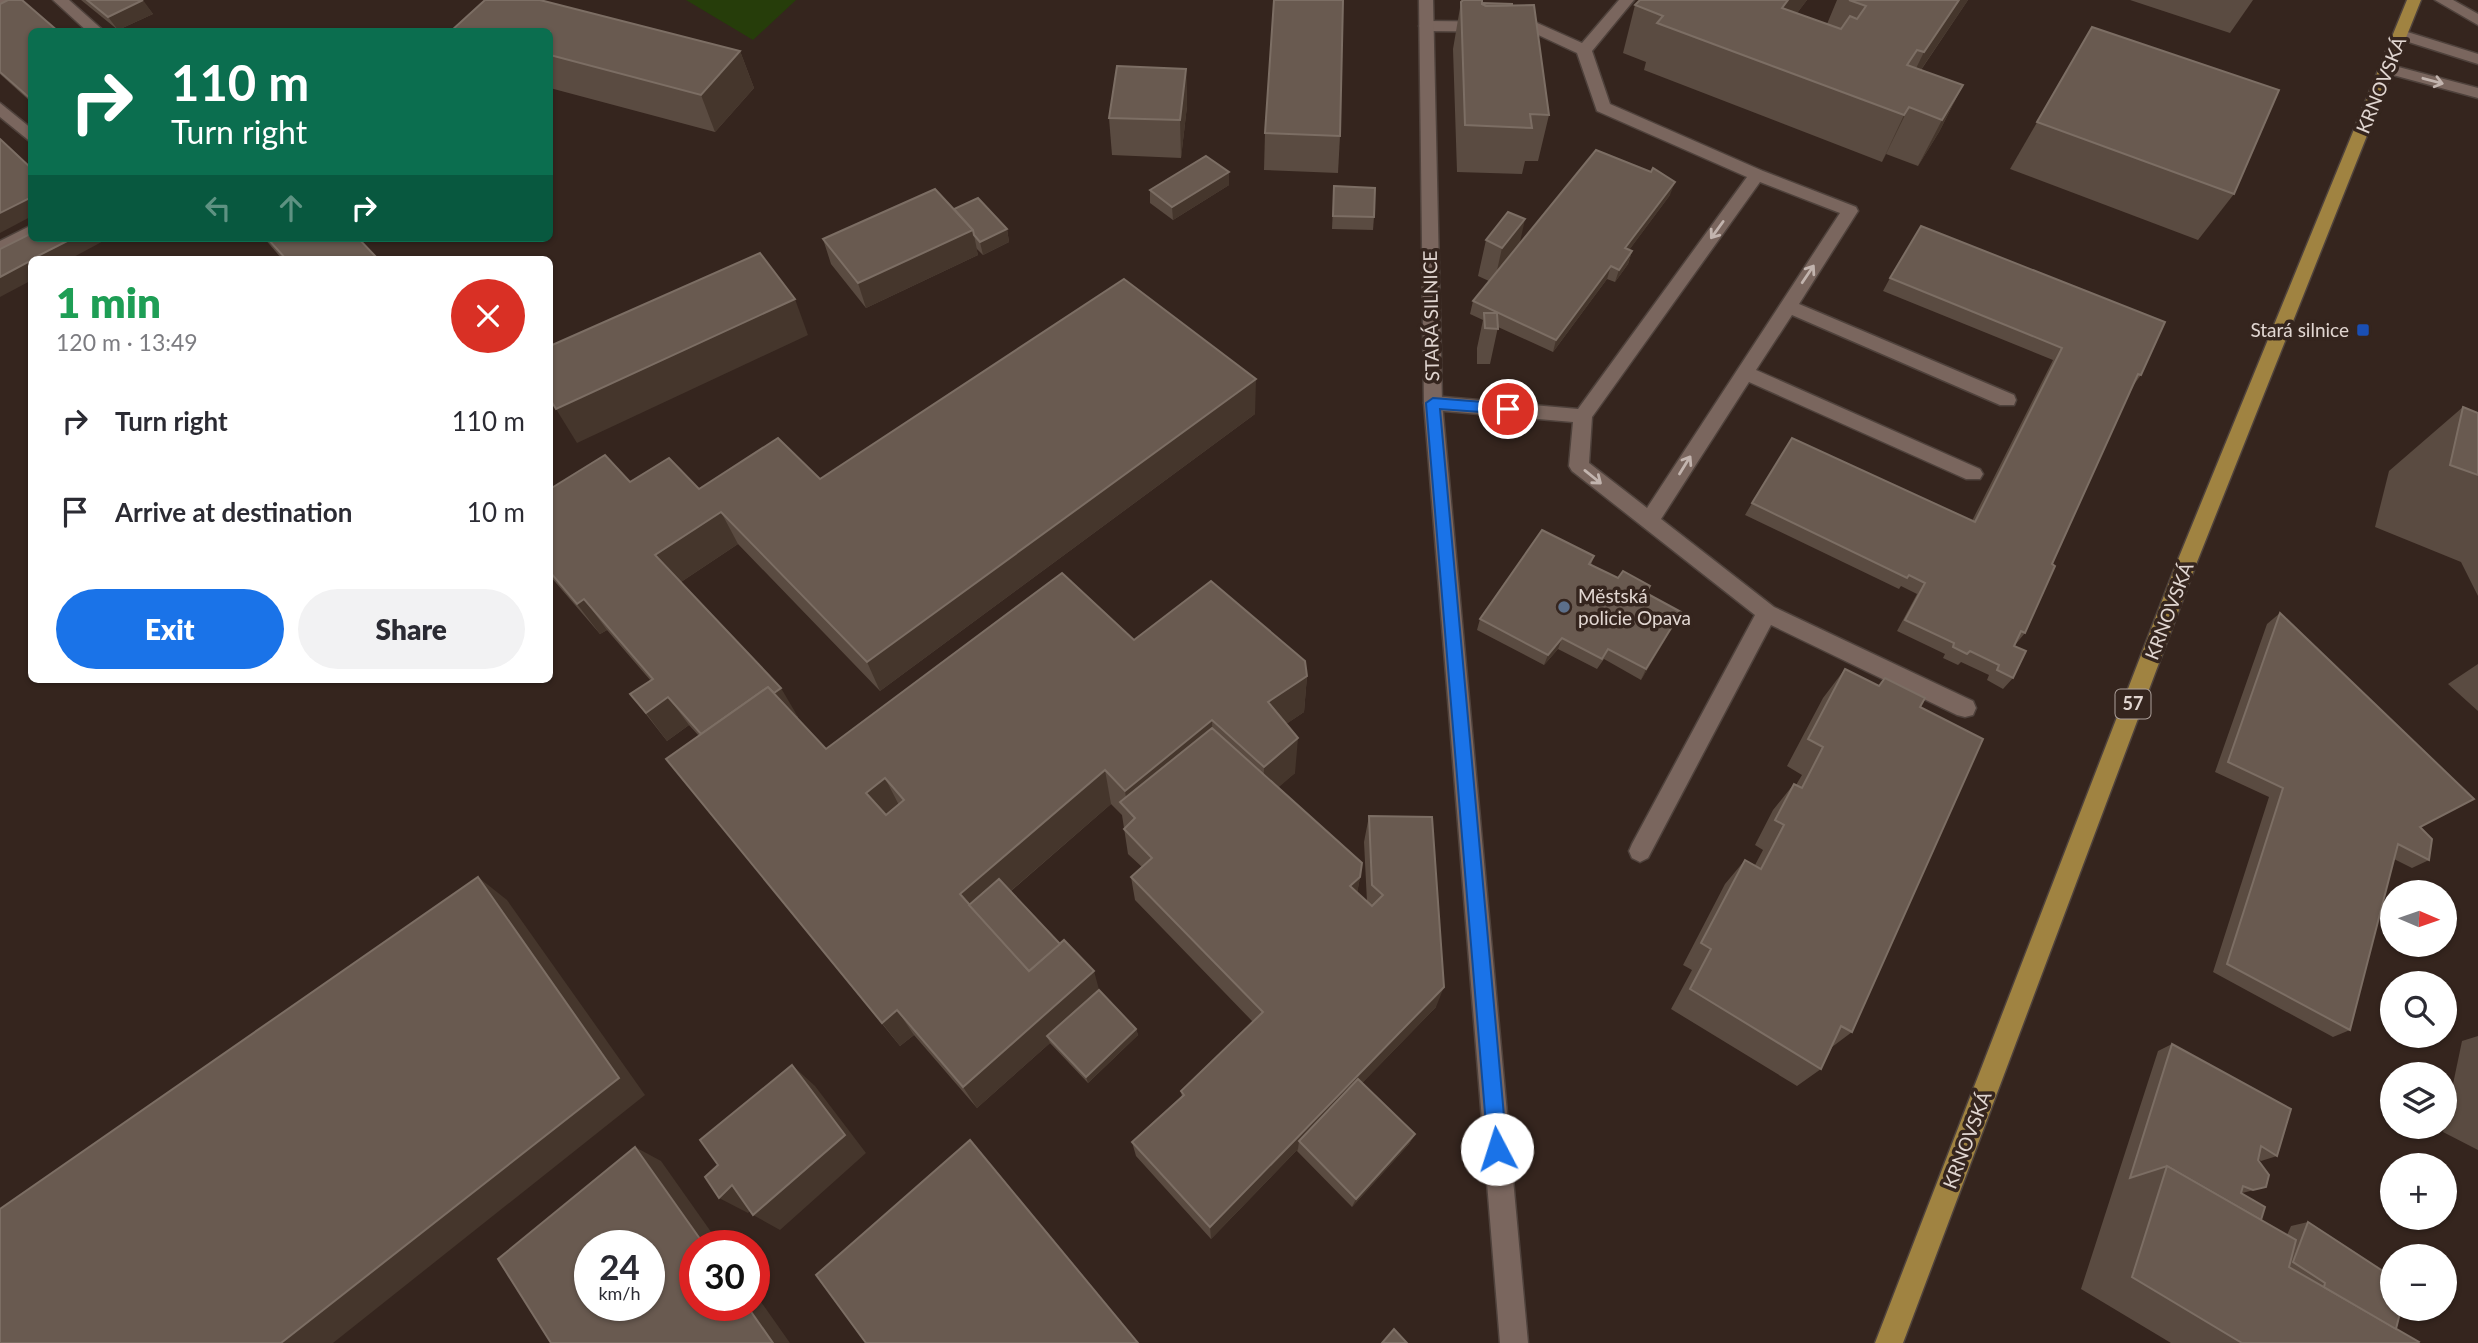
<!DOCTYPE html>
<meta charset="utf-8">
<style>
body{margin:0;font-family:Lato,sans-serif;background:#f2f2f3;color:#2b2b33;height:100vh;display:flex;flex-direction:column;font-size:26px;white-space:nowrap}
*{box-sizing:border-box;margin:0}
p{font-size:23px;color:#7c7c81}
.icon{flex:none;width:38px;height:38px;fill:none;stroke:currentColor;stroke-width:2;stroke-linecap:round;stroke-linejoin:round}
.map{position:relative;flex:1;overflow:hidden}
.panel{position:absolute;left:28px;top:256px;width:525px;height:427px;display:flex;flex-direction:column;background:#fff;border-radius:10px;box-shadow:0 2px 5px #0004}
.panel>*{flex:none}
.top-card{position:absolute;left:28px;top:28px;width:525px;height:214px;border-radius:10px;box-shadow:0 2px 5px #0004;background:#0b6e4f;color:#fff;overflow:hidden}
.needle{width:46px;rotate:92deg}
.tools{position:absolute;left:2380px;top:880px;display:grid;gap:14px}
.tools a{display:grid;place-items:center;width:77px;height:77px;border-radius:50%;background:#fff;box-shadow:0 2px 5px #0004;font-size:35px}
.speed{position:absolute;left:574px;top:1230px;display:flex;gap:14px;font-size:35px;font-weight:700;text-align:center}
.speed>*{display:grid;place-content:center;width:91px;height:91px;border-radius:50%;background:#fff;box-shadow:0 2px 5px #0004;line-height:1}
.speed small{font-size:18px;font-weight:400}
.speed .limit{border:10px solid #d22;background:#fff;color:#111}
.pin{position:absolute;display:grid;place-items:center;width:60px;height:60px;color:#fff;margin:-30px;border:4px solid #fff;border-radius:50%;box-shadow:0 2px 7px #0007}
.me{position:absolute;width:77px;margin:-38px;rotate:355deg;stroke-linejoin:round;filter:drop-shadow(0 0 5px #0008)}
.turn{display:flex;align-items:center;gap:24px;height:147px;padding:0 28px;font-size:32px}
.turn .icon{width:91px;height:91px;stroke-width:2.5}
.turn b{display:block;font-size:49px;line-height:60px}
.lanes{display:flex;align-items:center;height:66px;padding:0 28px;background:#0003;justify-content:center;gap:35px;direction:ltr}
.lanes .off{opacity:.35}
.round{display:grid;place-items:center;flex:none;width:74px;height:74px;border-radius:37px;background:#f2f2f3}
.summary{display:flex;align-items:center;justify-content:space-between;height:119px;padding:0 28px}
h1{font-size:42px;font-weight:800;line-height:52px;color:#1e9e55}
.cta{display:flex;gap:14px;margin-top:auto;padding:14px 28px}
.cta a{flex:1;height:80px;border-radius:42px;background:#1a73e8;color:#fff;font-size:28px;font-weight:800;line-height:80px;text-align:center}
.cta a+a{background:#f2f2f3;color:#2b2b33}
ul{padding:0;list-style:none}
li{display:flex;align-items:center;gap:21px;height:91px;padding:0 28px}
li div{flex:1}
li b{display:block;font-size:26px}
li em{font-style:normal}
.map>svg:first-child{display:block}
</style>
<div class="map">
<svg width="2478" height="1343" viewBox="0 0 2478 1343">
<rect width="100%" height="100%" fill="#35251e"/>
<path fill="#263d0a" d="M686,0H796L753,40Z"/>
<g fill="none" stroke-linecap="round" stroke-linejoin="round">
<g stroke="#4f423c" stroke-width="3">
<g id="lane">
<path d="M0,0H12L0,6Z"/>
<path d="M53,0H69L105,32H88Z"/>
<path d="M1619,0H1634L1592,51L1610,104L1763,171L1856,207L1858,211L1799,304L2014,395L2016,400L2014,405H2000L1792,315L1756,370L1980,469L1983,474L1980,479H1966L1749,382L1661,519L1774,607L1973,701L1976,708L1973,715L1965,717L1957,715L1771,625L1648,858L1640,862L1632,858L1629,851L1632,844L1755,615L1572,471L1569,466L1573,422L1433,410L1424,403L1433,396L1578,409L1747,177L1597,111L1577,53L1532,32L1426,31L1419,26L1426,21L1535,22L1582,43ZM1760,182L1840,213L1647,508L1589,463L1592,417Z"/>
<path d="M0,103L32,129V143L0,117Z"/>
<path d="M32,225L33,238L0,254V241Z"/>
</g>
</g>
<g stroke="#4f423c" stroke-width="3">
<path id="street" d="M1419,0H1433L1442,403L1528,1343H1500L1424,403Z"/>
</g>
<g stroke="#4f423c" stroke-width="3">
<g id="secondary">
<path d="M2435,0H2453L2478,14V25Z"/>
<path d="M2401,30L2478,54V64L2396,38V32Z"/>
<path d="M2387,64L2478,88V98L2382,72L2379,69Z"/>
</g>
</g>
<g stroke="#4f423c" stroke-width="3">
<path id="primary" d="M2407,0H2421L2197,562L1903,1343H1875L2177,562Z"/>
</g>
<use href="#lane" fill="#7a665e" fill-rule="evenodd"/>
<use href="#street" fill="#7a665e" fill-rule="evenodd"/>
<use href="#secondary" fill="#7a665e" fill-rule="evenodd"/>
<use href="#primary" fill="#a08341" fill-rule="evenodd"/>
</g>
<g fill="#5a4b41">
<path d="M81,0H142L153,14L118,30Z"/>
<path d="M485,0H540L740,51L754,88L715,132L550,88V32H453L452,30Z"/>
<path d="M1807,0L1797,13L1827,24L1837,0H1968L1921,70L1963,85L1939,132L1918,166L1886,154L1882,162L1644,70L1646,62L1623,53L1635,5Z"/>
<path d="M2130,0H2253L2230,33Z"/>
<path d="M1461,2L1482,3L1549,115L1538,161H1525L1522,174L1457,172L1453,49Z"/>
<path d="M0,4L32,32V103L0,74Z"/>
<path d="M2092,27L2234,194L2198,240L2010,169Z"/>
<path d="M1186,69L1187,106L1181,158L1112,155L1109,118Z"/>
<path d="M1265,133L1340,136L1338,173L1264,170Z"/>
<path d="M1229,172V185L1173,220L1150,203V190Z"/>
<path d="M1334,186L1374,217L1373,230L1332,229Z"/>
<path d="M1670,195L1629,250L1632,251L1628,264L1615,282L1607,279L1553,352L1498,327L1490,364H1477V348L1483,320L1470,314L1473,301L1489,281L1478,276L1486,240L1520,243Z"/>
<path d="M954,209L1007,229L1009,242L983,255L976,248L978,255L866,308L831,264L823,239Z"/>
<path d="M264,238H358L378,259H282Z"/>
<path d="M1890,278L2141,375L2132,387L2052,564L2025,633L2014,646L2013,678L2003,689L1987,680L1989,675L1961,662L1958,665L1943,658L1945,654L1897,631L1917,594L1901,586L1899,589L1745,515L1752,503L1972,521L2053,360L1883,291Z"/>
<path d="M2463,407L2478,413V596L2461,562L2375,527L2389,471Z"/>
<path d="M1255,414L880,691L738,544L681,582L798,717L797,718L826,749L1134,640L1307,676L1304,712L1286,724L1295,773L1278,787L1360,877L1357,893L1367,902L1364,842L1369,816L1436,1007L1362,1083L1415,1134L1409,1144L1352,1207L1297,1151L1298,1149L1211,1239L1136,1156L1132,1142L1182,1097L1181,1091L1253,1022L1135,900L1131,877L1142,867L1128,854L1122,815L1111,804L1011,891L1099,990L1136,1029L1138,1035L1088,1083L1050,1043L977,1108L914,1035L900,1046L666,759L699,736L689,725L667,741L630,694L651,681L607,630L600,634L550,576V489L630,482L699,489L820,479Z"/>
<path d="M1594,556L1591,565L1681,612L1641,680L1604,659L1597,669L1558,649L1544,665L1477,630L1480,619Z"/>
<path d="M2280,613L2420,827L2429,860L2412,868L2394,859L2350,1030L2333,1037L2213,972L2269,797L2215,772L2267,624Z"/>
<path d="M2478,664V711L2448,684Z"/>
<path d="M1845,669L1879,686L1885,678L1920,707L1852,1032L1832,1047L1821,1069L1797,1086L1671,1009L1692,970L1683,965L1725,884L1745,860L1755,865L1763,850L1755,845L1773,810L1794,784L1796,785L1802,775L1787,766L1823,698Z"/>
<path d="M2478,1036V1150L2443,1132L2462,1041Z"/>
<path d="M2172,1044L2277,1156L2261,1161L2258,1159L2266,1187L2242,1193L2261,1220L2287,1235L2291,1226L2308,1222L2396,1329L2418,1343H2171L2081,1289L2158,1051Z"/>
</g>
<g fill="#45362c">
<path d="M143,0L153,14L118,30L108,17Z"/>
<path d="M1788,0H1807L1765,55L1782,8Z"/>
<path d="M1959,0H1968L1901,99L1924,52Z"/>
<path d="M740,51L754,88L715,132L701,95Z"/>
<path d="M1186,69L1187,106L1181,158L1180,120Z"/>
<path d="M1963,85L1939,132L1918,166L1942,120Z"/>
<path d="M1909,107L1886,154L1882,162L1904,115Z"/>
<path d="M1229,172V185L1173,220L1172,207Z"/>
<path d="M1675,182L1670,195L1621,261L1625,248Z"/>
<path d="M32,197V216L0,233V213Z"/>
<path d="M1525,219L1517,256L1494,284L1502,248Z"/>
<path d="M1007,229L1009,242L983,255L980,242Z"/>
<path d="M973,230L978,255L866,308L858,283Z"/>
<path d="M73,238H109L70,259H33Z"/>
<path d="M1632,251L1628,264L1615,282L1619,270Z"/>
<path d="M32,260V280L0,297V277Z"/>
<path d="M1611,266L1607,279L1553,352L1556,340Z"/>
<path d="M795,299L808,335L577,443L556,409Z"/>
<path d="M1256,379L1255,414L880,691L867,662Z"/>
<path d="M721,512L738,544L675,586L655,555Z"/>
<path d="M584,599L607,630L600,634L577,604Z"/>
<path d="M1681,612L1676,622L1641,680L1646,669Z"/>
<path d="M1562,638L1558,649L1544,665L1548,655Z"/>
<path d="M1307,676L1304,712L1267,737L1268,702Z"/>
<path d="M781,688L798,717L726,768L706,740Z"/>
<path d="M668,697L689,725L667,741L646,713Z"/>
<path d="M1212,720L1213,755L1128,811L1125,791Z"/>
<path d="M1298,738L1295,773L1263,801L1264,767Z"/>
<path d="M1105,770L1111,804L977,920L960,894Z"/>
<path d="M885,778L902,811L884,826L866,793Z"/>
<path d="M478,877L507,900L645,1095L333,1343H281Z"/>
<path d="M1360,877L1356,901L1350,886Z"/>
<path d="M1094,971L1101,997L1047,1036L1050,1043L977,1108L963,1087Z"/>
<path d="M1444,987L1436,1007L1303,1144L1299,1141L1298,1149L1211,1239L1210,1227Z"/>
<path d="M897,1010L914,1035L900,1046L882,1023Z"/>
<path d="M1136,1029L1138,1035L1088,1083L1086,1077Z"/>
<path d="M792,1065L815,1086L866,1153L780,1230L753,1215Z"/>
<path d="M1415,1134L1409,1144L1352,1207L1356,1199Z"/>
<path d="M635,1147L661,1161L721,1246H705Z"/>
<path d="M732,1185L760,1201L748,1213L719,1198Z"/>
<path d="M754,1292L790,1343H773L747,1306H754Z"/>
</g>
<g fill="#695a50" stroke="#7c6e64" stroke-width="2" fill-rule="evenodd">
<path d="M8,0H22L59,32H32V100L0,72V4Z"/>
<path d="M87,0H143L108,17Z"/>
<path d="M485,0H540L740,51L701,95L550,55V32H458L452,30Z"/>
<path d="M1274,0H1343L1340,136L1265,133Z"/>
<path d="M1463,0H1482V4L1486,6L1534,5L1549,115L1530,114L1532,128L1465,125L1461,2Z"/>
<path d="M1640,0H1788L1782,8L1841,29L1850,16L1857,19L1866,6L1849,0H1959L1924,52L1917,50L1907,65L1963,85L1942,120L1909,107L1904,115L1657,23L1663,16L1635,5Z"/>
<path d="M1482,3L1512,4V5L1486,6L1482,4Z"/>
<path d="M2092,27L2279,90L2234,194L2037,122Z"/>
<path d="M1117,66L1186,69L1180,120L1109,118Z"/>
<path d="M0,139L32,169V197L0,213Z"/>
<path d="M1596,150L1651,172L1653,168L1675,182L1625,248L1632,251L1619,270L1611,266L1556,340L1473,301Z"/>
<path d="M1206,156L1229,172L1172,207L1150,190Z"/>
<path d="M1334,186L1375,188L1374,217L1333,216Z"/>
<path d="M935,189L973,230L858,283L823,239Z"/>
<path d="M978,198L1007,229L980,242L974,235L973,230L954,209Z"/>
<path d="M1508,212L1525,219L1502,248L1486,240Z"/>
<path d="M1921,226L2165,322L2141,375L2138,374L2052,564L2055,566L2025,633L2021,631L2014,646L2026,651L2013,678L1997,670L1999,665L1970,651L1967,654L1953,647L1954,643L1905,620L1925,583L1909,575L1907,578L1752,503L1792,438L1975,522L2062,348L1890,278Z"/>
<path d="M32,233V238H73L32,259V260L0,277V249Z"/>
<path d="M267,238H358L378,259H286Z"/>
<path d="M760,253L795,299L556,409L550,399V346Z"/>
<path d="M1124,279L1256,379L867,662L721,512L655,555L781,688L774,693L768,687L701,734L668,697L646,713L630,694L653,679L584,599L577,604L550,572V489L605,455L630,482L669,458L699,489L778,438L820,479Z"/>
<path d="M1484,313H1497L1498,329L1485,328Z"/>
<path d="M2463,407L2478,413V475L2450,465Z"/>
<path d="M1542,530L1594,556L1589,564L1618,578L1623,571L1650,586L1646,593L1681,612L1646,669L1608,649L1602,659L1562,638L1548,655L1480,619Z"/>
<path d="M1062,573L1134,640L1211,581L1305,661L1307,676L1268,702L1298,738L1264,767L1212,720L1125,791L1105,770L960,894L1029,971L1064,940L1094,971L963,1087L897,1010L882,1023L666,759L768,687L826,749ZM885,778L904,800L886,815L866,793Z"/>
<path d="M2280,613L2474,799L2420,827L2432,839L2429,860L2398,844L2350,1030L2227,964L2283,788L2228,762Z"/>
<path d="M1845,669L1879,686L1885,678L1925,698L1920,707L1983,739L1852,1032L1841,1026L1821,1069L1690,989L1711,949L1701,943L1745,860L1761,869L1784,825L1775,820L1794,784L1802,788L1823,747L1808,739Z"/>
<path d="M1212,728L1362,863L1360,877L1350,886L1372,906L1383,895L1372,885L1369,816L1432,817L1444,987L1210,1227L1132,1142L1184,1095L1181,1091L1263,1012L1131,877L1152,858L1124,829L1135,818L1120,802Z"/>
<path d="M478,877L619,1078L281,1343H0V1209Z"/>
<path d="M999,879L1060,944L1029,971L969,905Z"/>
<path d="M1099,990L1136,1029L1086,1077L1047,1036Z"/>
<path d="M2172,1044L2291,1109L2277,1156L2261,1146L2258,1160L2269,1175L2266,1187L2253,1190L2243,1186L2241,1193L2265,1207L2261,1220L2167,1166L2130,1178Z"/>
<path d="M792,1065L845,1135L753,1215L732,1185L719,1198L705,1177L718,1165L700,1140Z"/>
<path d="M1358,1079L1415,1134L1356,1199L1299,1141Z"/>
<path d="M970,1140L1138,1343H866L816,1275Z"/>
<path d="M635,1147L705,1246H695V1306H747L773,1343H551L498,1259ZM590,1246H649V1306H590Z"/>
<path d="M2167,1166L2296,1240L2289,1267L2419,1342L2418,1343H2242L2132,1277Z"/>
<path d="M2308,1222L2392,1277V1309H2401L2396,1329L2324,1287L2325,1283L2293,1262Z"/>
<path d="M1394,1329L1407,1343H1382Z"/>
</g>
<defs><path id="oneway-shaft" d="M-6 0H5M1.5-3L5.5 0L1.5 3" fill="none" stroke-width="1.6" stroke-linecap="round" stroke-linejoin="round" transform="scale(1.75)"/></defs>
<g stroke="#c2b4ae">
<use href="#oneway-shaft" transform="translate(2433 81) rotate(15)"/>
<use href="#oneway-shaft" transform="translate(1717 230) rotate(126)"/>
<use href="#oneway-shaft" transform="translate(1808 274) rotate(-56)"/>
<use href="#oneway-shaft" transform="translate(1685 465) rotate(-58)"/>
<use href="#oneway-shaft" transform="translate(1593 477) rotate(39)"/>
</g>
<path fill="#1a73e8" stroke="#114b97" stroke-width="2" d="M1433,398L1508,404L1515,409L1508,414L1440,409L1507,1149L1504,1156L1497,1159L1491,1156L1488,1149L1426,403Z"/>
<rect fill="#1a4fb4" stroke="#35251e" stroke-width="2.5" x="2356" y="323" width="14" height="14" rx="3.5"/>
<circle fill="#5c6f8a" stroke="#35251e" stroke-width="2.5" cx="1564" cy="607" r="7"/>
<g text-anchor="middle" stroke-width="7" stroke-linejoin="round" paint-order="stroke">
<rect fill="#35251e" stroke="#ada19b" stroke-width="2" x="2115.5" y="689.5" width="35" height="29" rx="5"/>
<g font-size="18" font-weight="bold" fill="#e1d6d1">
<text x="2133" y="710">57</text>
</g>
<g font-size="19" fill="#e1d6d1" stroke="#35251e">
<text transform="translate(2381 85) rotate(-68)" y="7">KRNOVSKÁ</text>
<text transform="translate(1431 316) rotate(-91)" y="7">STARÁ SILNICE</text>
<text transform="translate(2169 611) rotate(-69)" y="7">KRNOVSKÁ</text>
<text transform="translate(1967 1140) rotate(-69)" y="7">KRNOVSKÁ</text>
</g>
<g font-size="19" fill="#e1d6d1" stroke="#35251e" text-anchor="end">
<text x="2349" y="337">Stará silnice</text>
<text x="1578" y="603" text-anchor="start">Městská<tspan x="1578" dy="22">policie Opava</tspan></text>
</g>
</g>
</svg>
<div class="tools">
<a><svg class="needle" viewBox="-14 -14 28 28"><path d="M0-13l5 13h-10z" fill="#e53935"/><path d="M0 13l5-13h-10z" fill="#7c7c81"/></svg></a>
<a><svg class="icon" aria-label="search" viewBox="0 0 24 24"><circle cx="10" cy="10" r="6"/><path d="M15 15l6 6"/></svg></a>
<a><svg class="icon" aria-label="layers" viewBox="0 0 24 24"><path d="M12 4l9 5-9 5-9-5zM3 14l9 5 9-5"/></svg></a>
<a>+</a>
<a>−</a>
</div>
<div class="speed"><div>24<small>km/h</small></div><div class="limit">30</div></div>
<div class="pin" style="left:1508px;top:409px;background:#d93025"><svg class="icon" aria-label="arrive" viewBox="0 0 24 24"><path d="M6 21V4h12l-3 4 3 4H6"/></svg></div>
<svg class="me" style="left:1497px;top:1149px" viewBox="-20 -20 40 40"><circle r="19" fill="#fff"/><path d="M0-13L10 11 0 6-10 11z" fill="#1a73e8"/></svg>
<div class="top-card">
<div class="turn"><svg class="icon" aria-label="right" viewBox="0 0 24 24"><path d="M7 20v-9h11M14 6l5 5-5 5"/></svg><div><b>110 m</b>Turn right</div></div>
<div class="lanes"><svg class="icon off" aria-label="left" viewBox="0 0 24 24"><path d="M17 20v-9H6M10 6l-5 5 5 5"/></svg><svg class="icon off" aria-label="ahead" viewBox="0 0 24 24"><path d="M12 20V5M6 11l6-6 6 6"/></svg><svg class="icon" aria-label="right" viewBox="0 0 24 24"><path d="M7 20v-9h11M14 6l5 5-5 5"/></svg></div>
</div>
<section class="panel">
<div class="summary"><div><h1>1 min</h1><p>120 m · 13:49</p></div><a class="round" style="background:#d93025;color:#fff"><svg class="icon" aria-label="close" viewBox="0 0 24 24"><path d="M6 6l12 12M18 6L6 18"/></svg></a></div>
<ul>
<li><svg class="icon" aria-label="right" viewBox="0 0 24 24"><path d="M7 20v-9h11M14 6l5 5-5 5"/></svg><div><b>Turn right</b></div><em>110 m</em></li>
<li><svg class="icon" aria-label="arrive" viewBox="0 0 24 24"><path d="M6 21V4h12l-3 4 3 4H6"/></svg><div><b>Arrive at destination</b></div><em>10 m</em></li>
</ul>
<div class="cta"><a>Exit</a><a>Share</a></div>
</section>
</div>
